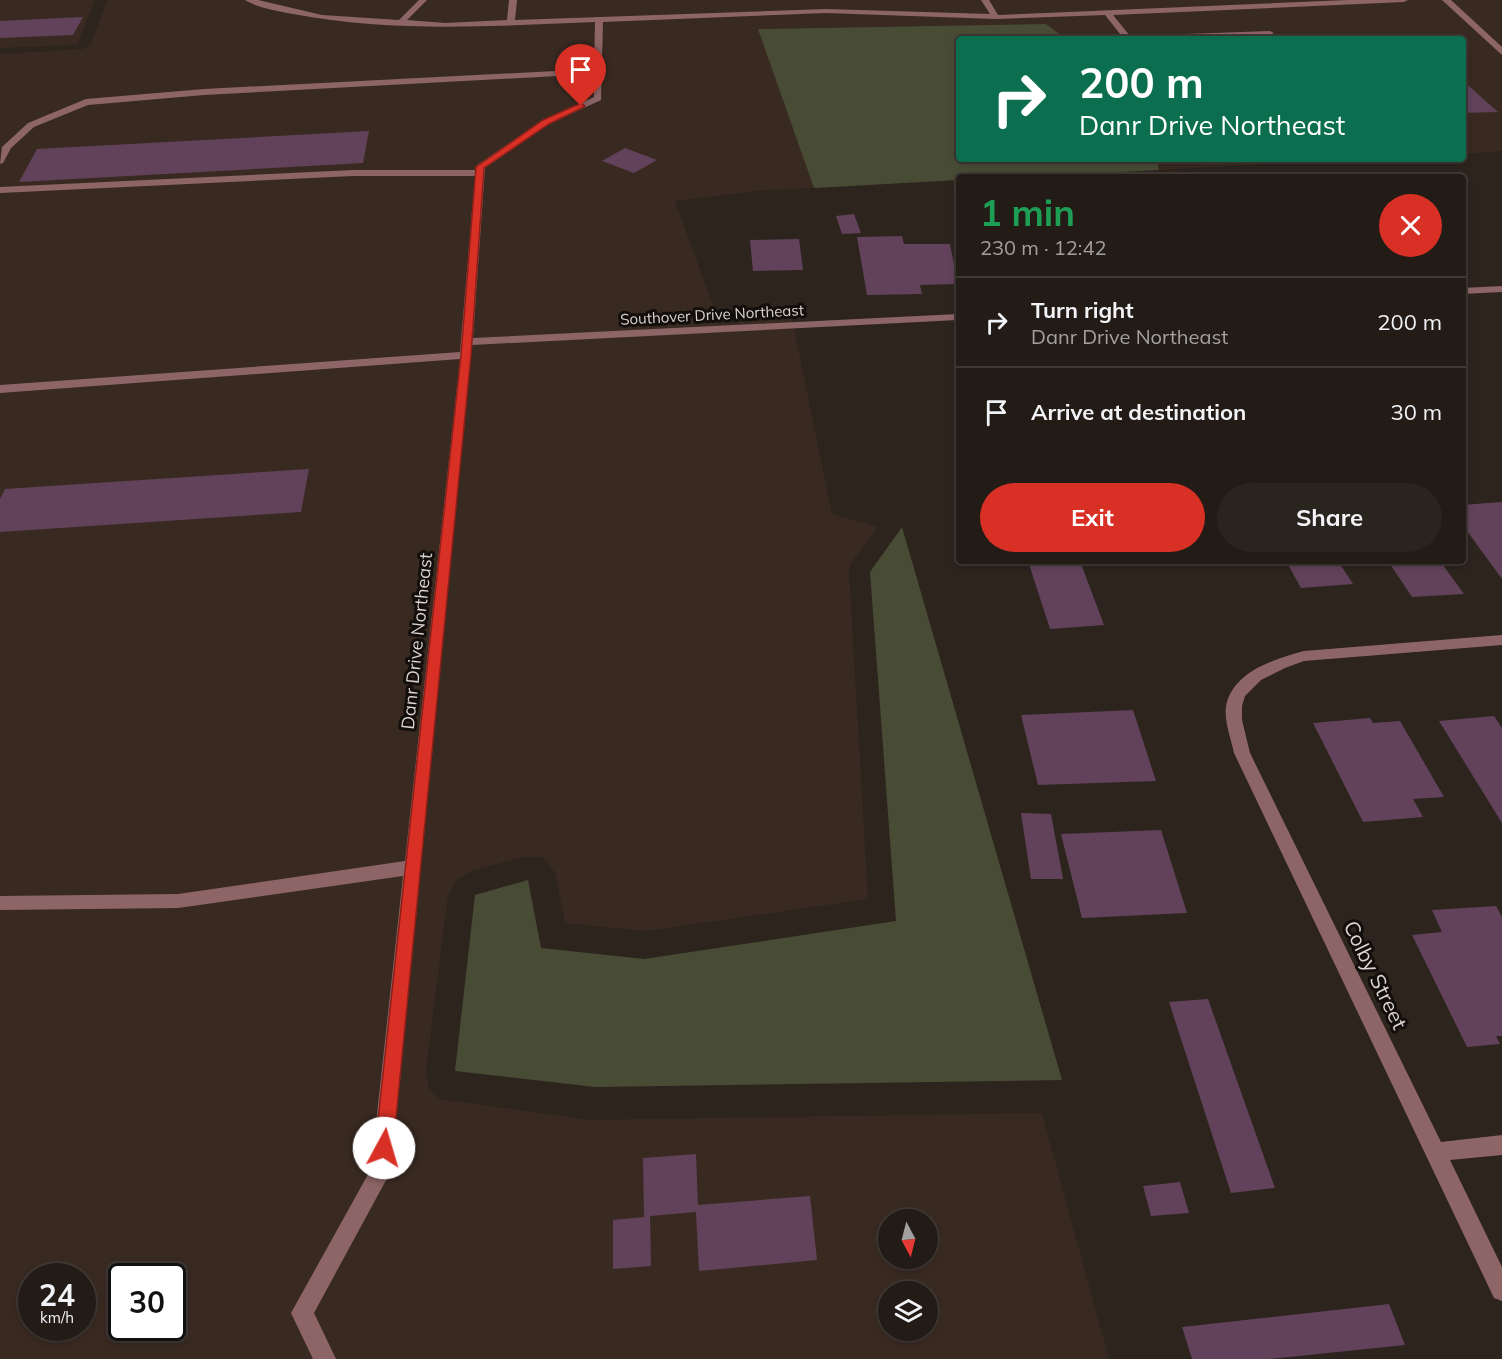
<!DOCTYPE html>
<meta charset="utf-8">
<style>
body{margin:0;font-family:Mulish,sans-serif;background:#2a241f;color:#f1f3f6;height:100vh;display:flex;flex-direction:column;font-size:22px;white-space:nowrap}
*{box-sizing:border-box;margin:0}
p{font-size:20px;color:#a2a1a1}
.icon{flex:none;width:33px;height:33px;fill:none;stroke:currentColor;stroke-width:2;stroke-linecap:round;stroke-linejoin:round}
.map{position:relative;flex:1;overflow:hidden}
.side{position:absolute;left:956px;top:174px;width:510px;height:390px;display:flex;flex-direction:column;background:#221b16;border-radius:6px;box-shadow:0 3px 9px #0003,0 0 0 2px #3f3935}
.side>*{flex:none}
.top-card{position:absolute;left:956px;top:36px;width:510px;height:126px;border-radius:6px;box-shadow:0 3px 9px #0003,0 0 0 2px #3f3935;background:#0b6e4f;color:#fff;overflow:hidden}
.needle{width:39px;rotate:173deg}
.controls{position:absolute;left:878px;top:1209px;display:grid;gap:12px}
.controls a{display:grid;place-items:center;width:60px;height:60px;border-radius:50%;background:#221b16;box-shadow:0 3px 9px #0003,0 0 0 2px #3f3935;font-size:30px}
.speed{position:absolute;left:18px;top:1263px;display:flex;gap:12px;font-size:30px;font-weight:700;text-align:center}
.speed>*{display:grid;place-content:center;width:78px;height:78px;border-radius:50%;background:#221b16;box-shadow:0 3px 9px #0003,0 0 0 2px #3f3935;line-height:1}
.speed small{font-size:15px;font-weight:400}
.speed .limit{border:3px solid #111;border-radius:9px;background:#fff;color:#111}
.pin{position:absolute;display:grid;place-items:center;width:51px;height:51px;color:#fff;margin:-62px -26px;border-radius:50% 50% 50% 0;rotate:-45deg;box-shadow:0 0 6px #0007}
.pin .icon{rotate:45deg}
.me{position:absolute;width:66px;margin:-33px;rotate:6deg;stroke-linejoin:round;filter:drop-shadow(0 0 4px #0008)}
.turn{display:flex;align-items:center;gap:21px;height:126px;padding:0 24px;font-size:27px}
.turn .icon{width:78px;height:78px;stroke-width:2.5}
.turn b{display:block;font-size:42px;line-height:51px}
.round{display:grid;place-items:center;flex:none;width:63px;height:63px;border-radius:32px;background:#2a241f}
.summary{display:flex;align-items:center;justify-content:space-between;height:102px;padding:0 24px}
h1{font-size:36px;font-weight:700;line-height:45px;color:#1e9e55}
.button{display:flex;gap:12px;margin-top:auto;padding:12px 24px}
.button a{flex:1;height:69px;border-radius:36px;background:#d93025;color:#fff;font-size:24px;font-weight:700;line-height:69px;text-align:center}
.button a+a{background:#2a241f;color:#f1f3f6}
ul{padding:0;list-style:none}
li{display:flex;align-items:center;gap:18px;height:90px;padding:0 24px;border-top:2px solid #3f3935}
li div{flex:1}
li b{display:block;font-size:22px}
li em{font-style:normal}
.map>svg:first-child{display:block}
</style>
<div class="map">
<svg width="1502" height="1359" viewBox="0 0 1502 1359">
<rect width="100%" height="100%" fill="#2d241e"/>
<g fill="#392a21" fill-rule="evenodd">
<path d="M0,0H95L77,45L0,48Z"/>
<path d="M107,0H1502V151L1463,154L1462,39H1066L1046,24L759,29L814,188L767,190L675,201L720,324L792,318L832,514L878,527L851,563L849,571L868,899L645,931L565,923L555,873L547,861L540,857H524L471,871L456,880L448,896L426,1071L429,1088L440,1099L590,1120L1042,1113L1109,1359H0V54L83,49L91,44ZM888,1220H927V1258H888ZM32,1276H82V1328H32ZM122,1276H172V1328H122ZM888,1292H927V1330H888Z"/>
<path d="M1157,159H1360L1159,170Z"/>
</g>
<g fill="#494c35">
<path d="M1046,24L1066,39H958V159H1157L1159,170L1023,177H958V180L814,188L758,29Z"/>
<path d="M902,527L1062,1080L595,1087L455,1071L475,895L528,880L541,948L644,959L896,921L870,572Z"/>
</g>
<g fill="#61425a">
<path d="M83,17L73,35L0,38V21Z"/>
<path d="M1462,80L1498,112L1462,113Z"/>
<path d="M369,131L363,163L19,182L37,149Z"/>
<path d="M625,148L657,160L634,173L602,161Z"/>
<path d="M854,214L861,233L842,234L836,216Z"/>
<path d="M902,236L904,244H950L958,284L920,285L922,294L867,295L857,237Z"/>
<path d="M799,239L803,270L753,271L750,240Z"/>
<path d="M309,469L301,512L0,532V499L5,489Z"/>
<path d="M1502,502V579L1462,524V505Z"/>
<path d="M1028,561H1080L1104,625L1050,629Z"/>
<path d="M1286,561H1338L1353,584L1301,588Z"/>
<path d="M1388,561H1440L1464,594L1412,597Z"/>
<path d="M1133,710L1156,781L1038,785L1021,715Z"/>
<path d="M1494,716L1502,728V823L1439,721Z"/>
<path d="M1370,718L1373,723L1400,721L1444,797L1413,799L1423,817L1363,822L1313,723Z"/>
<path d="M1021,813L1051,814L1063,879H1031Z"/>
<path d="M1161,830L1187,913L1082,918L1061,834Z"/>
<path d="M1496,906L1502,917V1036H1496L1500,1044L1467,1047L1412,935L1442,932L1432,910Z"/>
<path d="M1208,999L1275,1188L1231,1193L1169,1002Z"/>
<path d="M696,1154L698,1205L810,1196L817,1260L699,1271L696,1212L650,1216L651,1266L613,1269V1220L644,1217L643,1158Z"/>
<path d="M1180,1182L1189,1213L1151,1216L1143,1186Z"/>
<path d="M1389,1304L1405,1345L1270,1359H1192L1182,1327Z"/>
</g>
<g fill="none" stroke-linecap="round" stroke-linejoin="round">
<g fill="#8d6567" fill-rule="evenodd">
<path d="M245,0H258L322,15L399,20L419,0H427L407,20L445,23L507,20L509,0H517L515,20L826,9L990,14L981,0H989L998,15L1348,0H1408L1404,2L1113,15L1130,36L1270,31L1274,33L1270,35L1124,39L1105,15L996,19L826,13L603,22L601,100L549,124L485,168L473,338L958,314V320L472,345L391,1171L314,1313L336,1359H313L291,1313L371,1169L403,876L178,908L0,910V896L178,894L405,861L460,359L0,393V385L460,352L475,176H353L0,193V187L353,170H475L477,165L543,120L594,97V74L204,95L88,105L34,127L11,148L3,163L0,164L2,147L28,123L86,99L204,89L594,69L595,22C494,26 392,33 293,14C278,11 258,8 245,0Z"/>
<path d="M1442,0H1451L1502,47V55Z"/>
<path d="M1502,286V292L1462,294V288Z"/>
<path d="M1502,635V645L1304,661L1285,668L1261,680L1245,696L1242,706V720L1250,753L1441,1142L1502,1135V1155L1450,1160L1502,1267V1301L1494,1298L1234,753C1231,738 1224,722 1226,706C1233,671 1275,659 1304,651Z"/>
</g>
</g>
<path fill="#d93025" stroke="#8d1f18" stroke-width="1.5" d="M581,103L585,106L584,107L549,124L484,168L471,355L393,1148L390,1154L384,1157L377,1154L375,1148L461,355L476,167L543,120Z"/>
<g text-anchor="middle" stroke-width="6" stroke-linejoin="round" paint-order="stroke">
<g font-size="15" fill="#dbd4d1" stroke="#120e0b">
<text transform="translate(712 315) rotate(-3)" y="5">Southover Drive Northeast</text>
</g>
<g font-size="18" fill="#dbd4d1" stroke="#120e0b">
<text transform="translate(417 641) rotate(-84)" y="6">Danr Drive Northeast</text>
</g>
<g font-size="21" fill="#dbd4d1" stroke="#120e0b">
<text transform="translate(1375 975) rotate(64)" y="7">Colby Street</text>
</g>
</g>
</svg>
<div class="controls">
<a><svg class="needle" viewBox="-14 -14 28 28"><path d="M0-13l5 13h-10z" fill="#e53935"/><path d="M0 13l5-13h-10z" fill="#a2a1a1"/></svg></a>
<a><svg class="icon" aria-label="layers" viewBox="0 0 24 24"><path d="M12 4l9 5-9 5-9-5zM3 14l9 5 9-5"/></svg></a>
</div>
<div class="speed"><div>24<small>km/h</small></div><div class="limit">30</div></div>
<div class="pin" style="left:581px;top:106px;background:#d93025"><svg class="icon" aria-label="arrive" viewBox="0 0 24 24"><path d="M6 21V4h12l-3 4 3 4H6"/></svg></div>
<svg class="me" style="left:384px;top:1148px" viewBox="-20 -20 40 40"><circle r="19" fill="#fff"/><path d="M0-13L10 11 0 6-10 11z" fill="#d93025"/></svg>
<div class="top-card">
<div class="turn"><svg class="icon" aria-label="right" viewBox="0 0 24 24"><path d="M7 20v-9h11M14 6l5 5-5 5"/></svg><div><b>200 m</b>Danr Drive Northeast</div></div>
</div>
<section class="side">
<div class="summary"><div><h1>1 min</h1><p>230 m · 12:42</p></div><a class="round" style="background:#d93025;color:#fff"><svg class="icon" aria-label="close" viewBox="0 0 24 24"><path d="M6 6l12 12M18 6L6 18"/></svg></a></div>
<ul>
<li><svg class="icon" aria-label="right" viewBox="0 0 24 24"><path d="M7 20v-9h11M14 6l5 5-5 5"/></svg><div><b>Turn right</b><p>Danr Drive Northeast</p></div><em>200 m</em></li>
<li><svg class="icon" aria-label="arrive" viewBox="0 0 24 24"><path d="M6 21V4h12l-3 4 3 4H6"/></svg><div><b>Arrive at destination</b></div><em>30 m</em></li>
</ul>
<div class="button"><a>Exit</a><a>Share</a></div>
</section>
</div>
